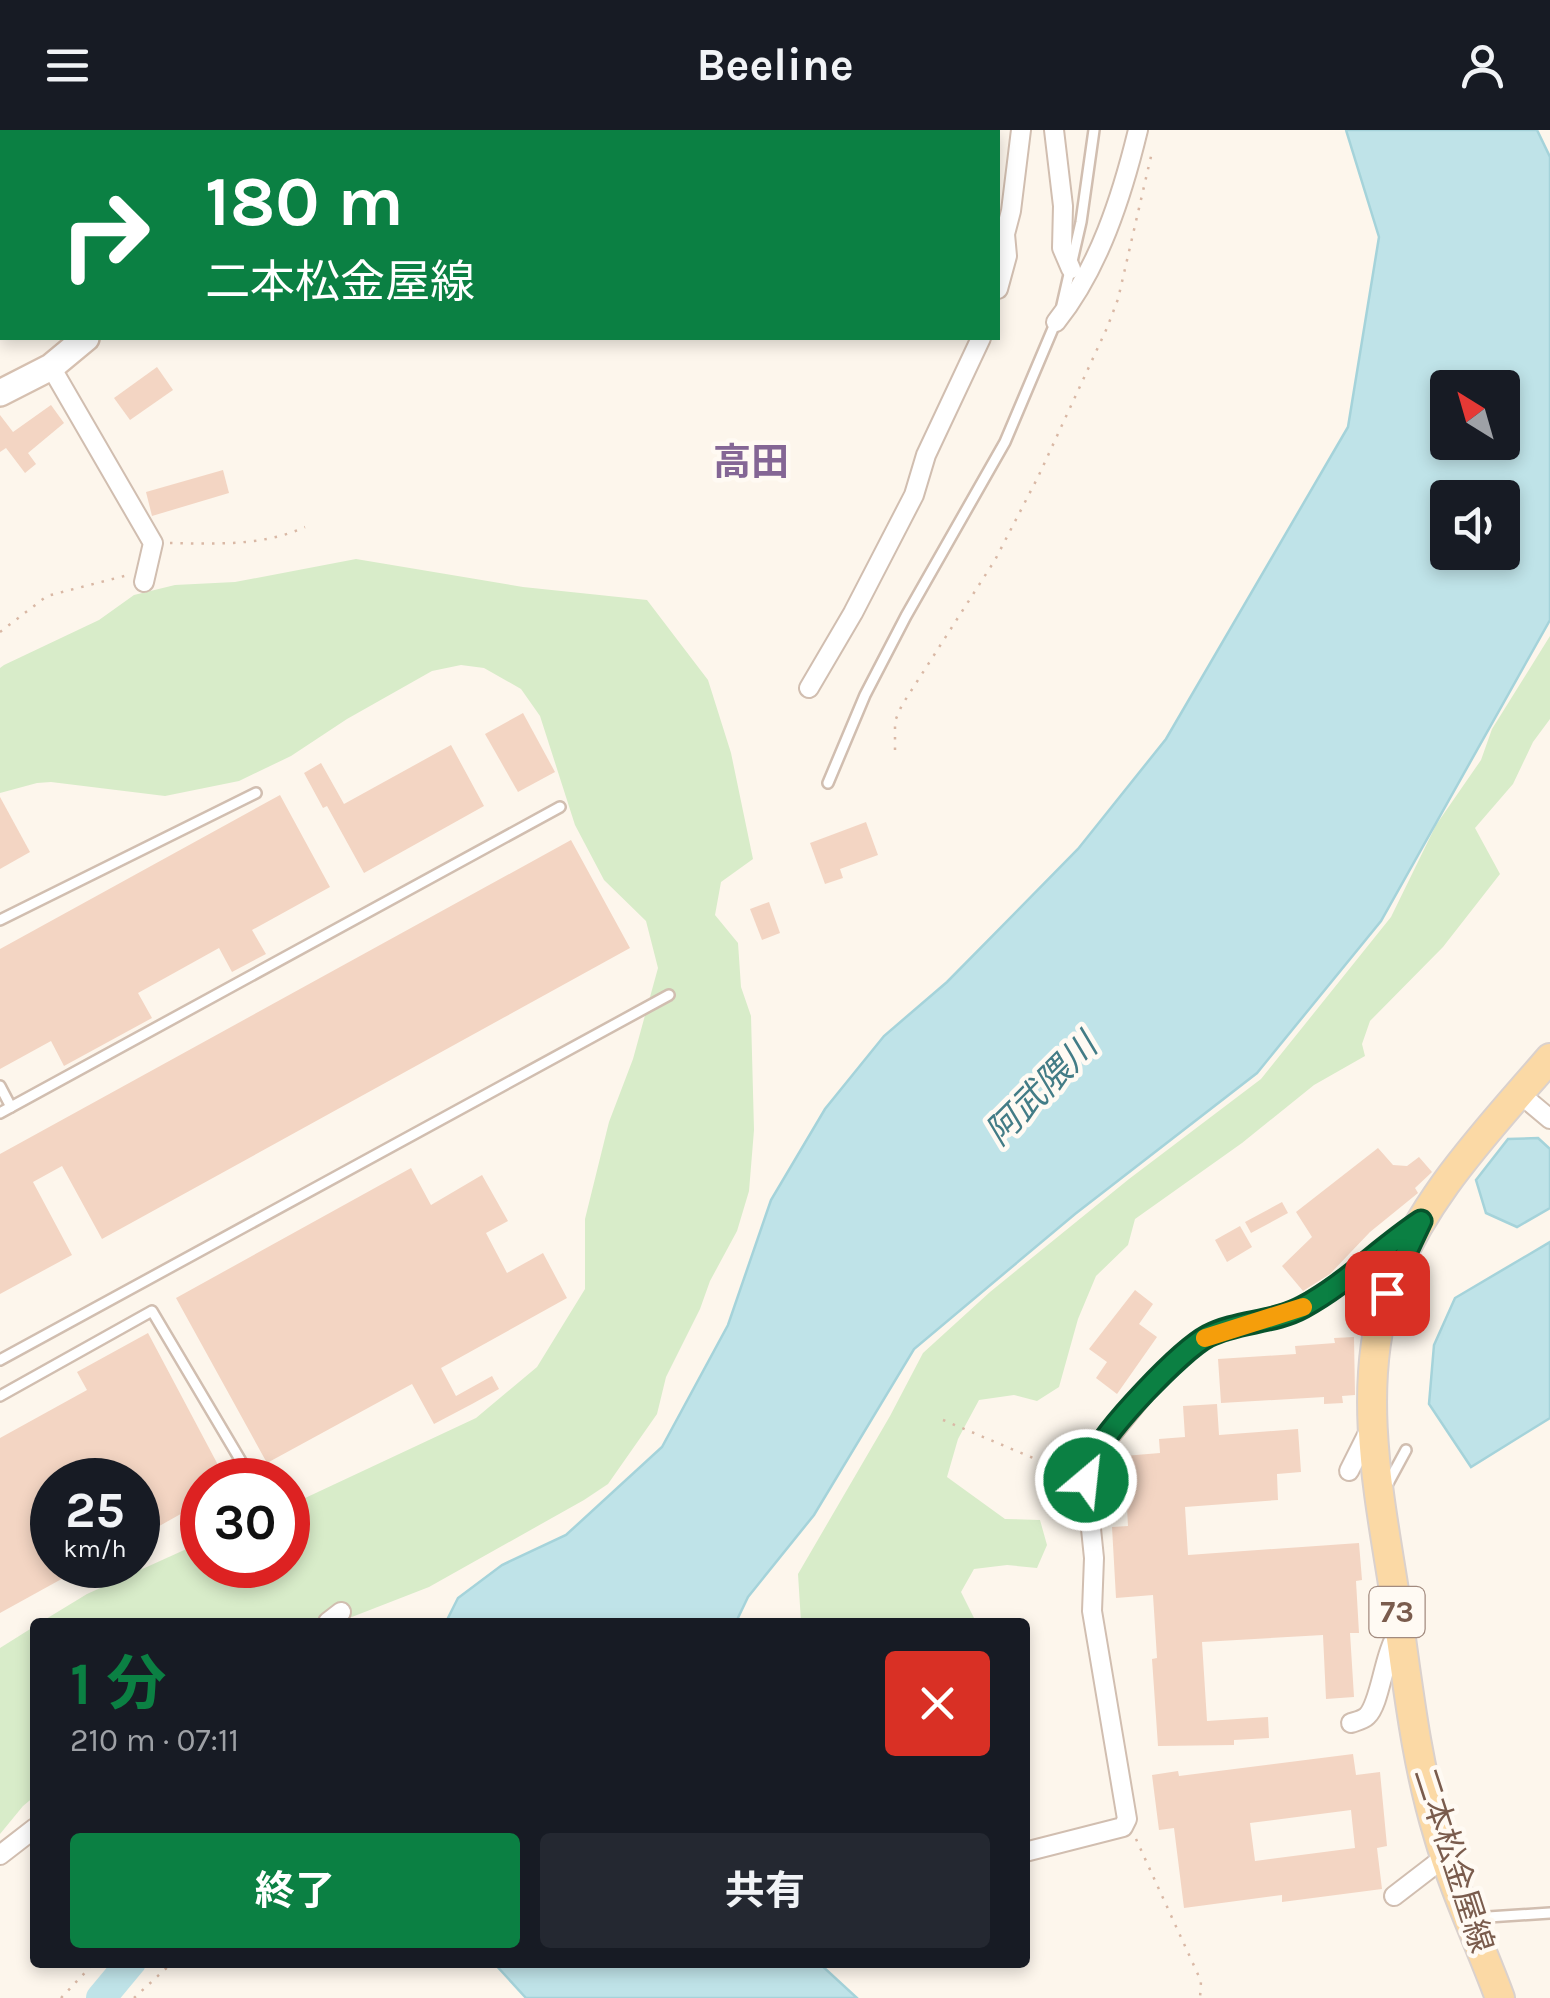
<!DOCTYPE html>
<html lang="ja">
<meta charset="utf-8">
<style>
body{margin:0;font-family:Karla,"Noto Sans JP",sans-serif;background:#242831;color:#f1f3f6;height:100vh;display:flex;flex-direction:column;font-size:38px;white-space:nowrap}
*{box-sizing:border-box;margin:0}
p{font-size:32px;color:#9ea1a6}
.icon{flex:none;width:55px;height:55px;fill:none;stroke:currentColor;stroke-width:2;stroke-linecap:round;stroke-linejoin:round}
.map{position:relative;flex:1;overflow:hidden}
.drawer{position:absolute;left:30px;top:1488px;width:1000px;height:350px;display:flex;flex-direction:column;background:#171b24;border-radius:10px;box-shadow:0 5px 15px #0003}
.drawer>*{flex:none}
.top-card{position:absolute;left:0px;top:0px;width:1000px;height:210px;box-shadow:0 5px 15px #0003;background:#0b8043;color:#fff;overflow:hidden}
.needle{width:65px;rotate:323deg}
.buttons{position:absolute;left:1430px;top:240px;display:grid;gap:20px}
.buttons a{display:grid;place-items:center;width:90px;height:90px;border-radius:10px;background:#171b24;box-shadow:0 5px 15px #0003;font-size:50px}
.speed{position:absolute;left:30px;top:1328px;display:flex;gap:20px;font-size:50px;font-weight:700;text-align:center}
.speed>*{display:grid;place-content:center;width:130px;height:130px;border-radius:50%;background:#171b24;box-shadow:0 5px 15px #0003;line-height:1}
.speed small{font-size:25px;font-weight:400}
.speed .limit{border:15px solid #d22;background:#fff;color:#111}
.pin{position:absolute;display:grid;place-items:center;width:85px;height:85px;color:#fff;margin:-42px;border-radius:20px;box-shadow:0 5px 15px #0006}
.me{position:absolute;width:110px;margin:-55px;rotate:28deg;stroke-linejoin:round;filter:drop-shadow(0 0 8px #0008)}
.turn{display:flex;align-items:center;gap:35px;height:210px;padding:0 40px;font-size:45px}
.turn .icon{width:130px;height:130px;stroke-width:2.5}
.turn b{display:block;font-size:70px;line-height:85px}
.round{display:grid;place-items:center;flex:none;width:105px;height:105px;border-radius:10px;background:#242831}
.headline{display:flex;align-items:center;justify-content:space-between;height:170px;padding:0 40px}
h1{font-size:60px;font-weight:700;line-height:75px;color:#0b8043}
.button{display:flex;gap:20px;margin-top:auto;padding:20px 40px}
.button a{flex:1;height:115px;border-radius:10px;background:#0b8043;color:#fff;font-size:40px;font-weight:700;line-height:115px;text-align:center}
.button a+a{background:#242831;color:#f1f3f6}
header{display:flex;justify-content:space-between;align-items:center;height:130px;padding:0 40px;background:#171b24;font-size:45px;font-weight:700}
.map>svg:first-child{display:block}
</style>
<header><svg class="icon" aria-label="menu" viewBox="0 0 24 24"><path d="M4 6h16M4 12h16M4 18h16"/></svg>Beeline<svg class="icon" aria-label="person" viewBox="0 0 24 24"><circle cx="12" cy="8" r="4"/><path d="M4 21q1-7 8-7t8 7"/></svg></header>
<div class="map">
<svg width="1550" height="1868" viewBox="0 0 1550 1868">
<rect width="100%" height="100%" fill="#fdf6ec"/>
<g fill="#d8ecc9">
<path d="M356,429L523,457L647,470L708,550L731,623L753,729L721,752L715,785L738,813L741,857L751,886L754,1000L749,1061L737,1101L710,1151L700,1179L666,1247L657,1284L608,1354L584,1370L429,1457L339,1492H41L87,1464L202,1412V1435H288V1376L476,1288L537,1237L585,1159V1089L609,992L633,929L658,838L646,791L604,750L575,695L540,586L521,559L484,538L461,535L432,541L347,589L291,626L239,651L165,666L51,652L37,653L0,663V538L4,535L99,490L134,465L175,455L235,452Z"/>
<path d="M1550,506V589L1533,612L1513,654L1475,698L1500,744L1443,817L1370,891L1362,914L1365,926L1314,955L1242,1013L1135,1089L1128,1115L1096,1146L1078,1189L1059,1257L1037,1271L1014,1265L979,1270L958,1309L947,1347L1005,1389L1040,1390L1047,1415L1037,1438L1007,1435L974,1439L961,1462L976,1492H801L798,1444L890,1286L923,1223L990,1162L1129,1049L1261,949L1391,787L1436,695L1481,630L1492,599Z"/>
<path d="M35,1496V1666L23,1676L0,1704V1518Z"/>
</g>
<g fill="#bfe3e8" stroke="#a5d3da" stroke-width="2.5" fill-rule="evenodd">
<path d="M1346,0H1537L1550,27V490L1381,791L1257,943L1075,1084L914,1219L814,1385L748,1467L736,1492H446L458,1468L502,1435L566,1405L662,1317L728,1195L771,1070L825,979L884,906L947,852L1078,719L1166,609L1348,297L1379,107ZM1448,258H1502V312H1448ZM1448,368H1502V422H1448Z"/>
<path d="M1538,1008L1550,1019V1078L1517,1097L1486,1083L1476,1050L1508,1009Z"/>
<path d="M1550,1112V1288L1471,1337L1429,1274L1434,1215L1455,1168Z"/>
<path d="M494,1833H819L857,1868H526Z"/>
</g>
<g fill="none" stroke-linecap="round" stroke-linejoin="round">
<path stroke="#bfe3e8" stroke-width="30" d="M101,1868L131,1832"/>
</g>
<g fill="#f3d5c3" fill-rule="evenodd">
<path d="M157,237L173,260L130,290L114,268Z"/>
<path d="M51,275L64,293L28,323L36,334L25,343L6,318L0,322V285L13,302Z"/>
<path d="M223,340L229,363L152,386L146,362Z"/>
<path d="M523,583L555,642L518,662L485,604Z"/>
<path d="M451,615L484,676L364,743L327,676L323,678L304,643L321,633L344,674Z"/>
<path d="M280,665L330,757L252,800L266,824L232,842L219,818L138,863L152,888L64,936L51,911L0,939V819Z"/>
<path d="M0,667L30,722L0,739Z"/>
<path d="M866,692L878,725L840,739L843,748L825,754L810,713Z"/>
<path d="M571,710L630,818L102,1109L62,1036L33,1052L72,1125L0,1164V1024Z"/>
<path d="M769,772L780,803L762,810L750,779Z"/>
<path d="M1378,1018L1393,1035L1407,1036L1419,1027L1432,1042L1415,1058L1418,1063L1370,1102L1330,1144L1303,1161L1282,1136L1312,1107L1296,1082Z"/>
<path d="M411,1038L431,1075L482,1045L508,1091L486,1103L507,1143L543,1123L567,1168L441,1238L456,1266L492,1246L499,1259L472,1274L434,1294L412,1254L267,1333L176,1168Z"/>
<path d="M1282,1072L1288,1083L1251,1103L1245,1092Z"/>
<path d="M1240,1096L1252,1117L1227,1132L1215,1110Z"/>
<path d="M1135,1160L1153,1174L1139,1194L1157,1207L1117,1264L1096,1248L1107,1232L1089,1219Z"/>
<path d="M148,1203L226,1350H202V1372L138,1408V1350H52V1435H81L67,1446L0,1483V1308L87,1260L77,1242Z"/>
<path d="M1354,1207L1355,1265L1342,1266L1343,1273L1324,1274V1267L1221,1273L1218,1229L1296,1224L1295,1216L1335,1213L1334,1208Z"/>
<path d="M1217,1274L1219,1305L1298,1299L1301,1342L1277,1344L1278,1370L1185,1377L1188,1425L1359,1413L1362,1450L1356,1451L1359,1503H1350L1354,1567L1326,1569L1323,1505L1202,1512L1207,1591L1268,1587L1269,1608L1234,1610V1615L1158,1616L1152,1529L1157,1528L1153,1465L1116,1468L1112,1397L1128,1396L1124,1326L1160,1323L1159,1309L1185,1307L1183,1276Z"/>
<path d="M1353,1624L1356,1645L1380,1642L1387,1716L1377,1718L1382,1759L1282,1772V1765L1184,1778L1174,1698L1159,1700L1152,1645L1178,1641L1179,1646ZM1351,1680L1355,1718L1255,1731L1250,1693Z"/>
</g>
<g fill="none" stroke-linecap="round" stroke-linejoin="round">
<g stroke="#d1beb0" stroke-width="14">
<g id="lane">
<path d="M1062,175L1081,92L1094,0"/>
<path d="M828,653L865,565L906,486L1005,312L1057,189"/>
<path d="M0,790L256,663"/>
<path d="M0,956L11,977"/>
<path d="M0,983L560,677"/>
<path d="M0,1230L669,865"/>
<path d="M0,1266L152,1181L251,1348"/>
<path d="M1386,1357L1406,1320"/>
<path d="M1473,1788L1550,1783"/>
</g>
</g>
<g stroke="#d1beb0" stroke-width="22">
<g id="street">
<path d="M473,0L475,2"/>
<path d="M1054,0L1063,76L1062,118L1071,139"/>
<path d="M514,2H516"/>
<path d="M998,159L1007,126L1005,104L1011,81L1021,0"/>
<path d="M1056,192C1099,138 1122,66 1138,0"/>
<path d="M51,237L153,413L144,452"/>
<path d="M809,558L853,483L914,365L926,325L981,208"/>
<path d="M1520,964L1550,989"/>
<path d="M1349,1341L1371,1297"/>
<path d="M328,1492L341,1482"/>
<path d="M1351,1593C1357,1591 1363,1590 1367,1586C1381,1573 1383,1523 1400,1499"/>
<path d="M1025,1722L1123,1697L1127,1689L1092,1481L1094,1428L1086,1350L1094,1326L1157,1248L1190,1218L1211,1204L1297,1180L1342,1151L1416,1094"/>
<path d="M0,1725L35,1698"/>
<path d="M1394,1766L1446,1726"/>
</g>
</g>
<g stroke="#d6c0b0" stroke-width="30">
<g id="secondary">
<path d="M172,2L173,0"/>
<path d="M0,263L51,237L86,208"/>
</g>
</g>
<g stroke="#dad1cd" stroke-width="32">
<path id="primary" d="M1500,1868C1480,1814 1454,1760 1438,1704C1416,1632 1408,1556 1397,1480C1382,1378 1355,1266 1387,1164C1416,1074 1489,999 1550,928"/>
</g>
<g stroke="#d9b8a5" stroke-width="2.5" stroke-dasharray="2.5 8" stroke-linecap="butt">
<path d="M0,153L2,156"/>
<path d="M170,413C215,414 264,416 305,397"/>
<path d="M0,502L47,466L128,445"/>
<path d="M895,620V591L902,575L995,430L1038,347L1107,198L1118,169L1152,22"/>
<path d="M943,1290L1071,1344"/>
<path d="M1136,1709L1201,1851L1200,1868"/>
<path d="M61,1868L95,1832"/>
<path d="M134,1868L173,1832"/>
</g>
<use href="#lane" stroke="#fff" stroke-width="9"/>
<use href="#street" stroke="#fff" stroke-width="18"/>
<use href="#secondary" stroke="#fff" stroke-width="25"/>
<use href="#primary" stroke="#fbd9a5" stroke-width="28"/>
</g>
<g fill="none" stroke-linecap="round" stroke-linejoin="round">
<g stroke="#07532c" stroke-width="25">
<path id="route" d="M1086,1350C1088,1343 1090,1335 1093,1328C1106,1299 1180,1221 1208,1206C1237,1191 1274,1193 1303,1177C1346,1154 1380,1118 1421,1091L1387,1163"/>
</g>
<use href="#route" stroke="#0b8043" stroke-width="18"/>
<path stroke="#f59e0b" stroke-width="18" d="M1205,1208L1303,1177"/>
</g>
<g text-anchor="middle" stroke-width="9" stroke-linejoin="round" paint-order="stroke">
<rect fill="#fffaf3" stroke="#a28b7f" stroke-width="2.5" x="1369.5" y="1457" width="55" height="50" rx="8"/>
<g font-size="30" font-weight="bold" fill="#7a5c4d">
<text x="1397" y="1492">73</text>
</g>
<g font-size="32" fill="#7a5c4d" stroke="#fffaf3">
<text transform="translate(1454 1730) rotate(72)" y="11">二本松金屋線</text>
</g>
<g font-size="35" font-style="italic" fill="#437c86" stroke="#fffaf3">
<text transform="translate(1041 959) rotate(-45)" y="12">阿武隈川</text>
</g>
<g font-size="38" font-weight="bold" fill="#846695" stroke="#fffaf3">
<text x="751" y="345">高田</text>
</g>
</g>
</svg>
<div class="buttons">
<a><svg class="needle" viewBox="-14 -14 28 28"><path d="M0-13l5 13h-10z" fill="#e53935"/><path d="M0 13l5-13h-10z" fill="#9ea1a6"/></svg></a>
<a><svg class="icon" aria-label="sound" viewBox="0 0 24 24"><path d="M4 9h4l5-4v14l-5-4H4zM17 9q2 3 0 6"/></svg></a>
</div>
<div class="speed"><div>25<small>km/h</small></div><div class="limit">30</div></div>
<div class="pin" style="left:1387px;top:1163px;background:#d93025"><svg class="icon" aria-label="arrive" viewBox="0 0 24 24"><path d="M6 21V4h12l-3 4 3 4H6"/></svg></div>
<svg class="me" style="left:1086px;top:1350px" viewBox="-20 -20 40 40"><circle r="17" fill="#0b8043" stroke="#fff" stroke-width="3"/><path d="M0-11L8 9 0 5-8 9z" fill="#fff"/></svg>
<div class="top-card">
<div class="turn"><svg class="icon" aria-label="right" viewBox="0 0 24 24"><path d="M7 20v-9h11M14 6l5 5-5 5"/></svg><div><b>180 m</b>二本松金屋線</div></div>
</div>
<section class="drawer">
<div class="headline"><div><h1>1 分</h1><p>210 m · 07:11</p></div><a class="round" style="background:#d93025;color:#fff"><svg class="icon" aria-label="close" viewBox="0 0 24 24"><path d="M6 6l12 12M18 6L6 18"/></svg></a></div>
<div class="button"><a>終了</a><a>共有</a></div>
</section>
</div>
